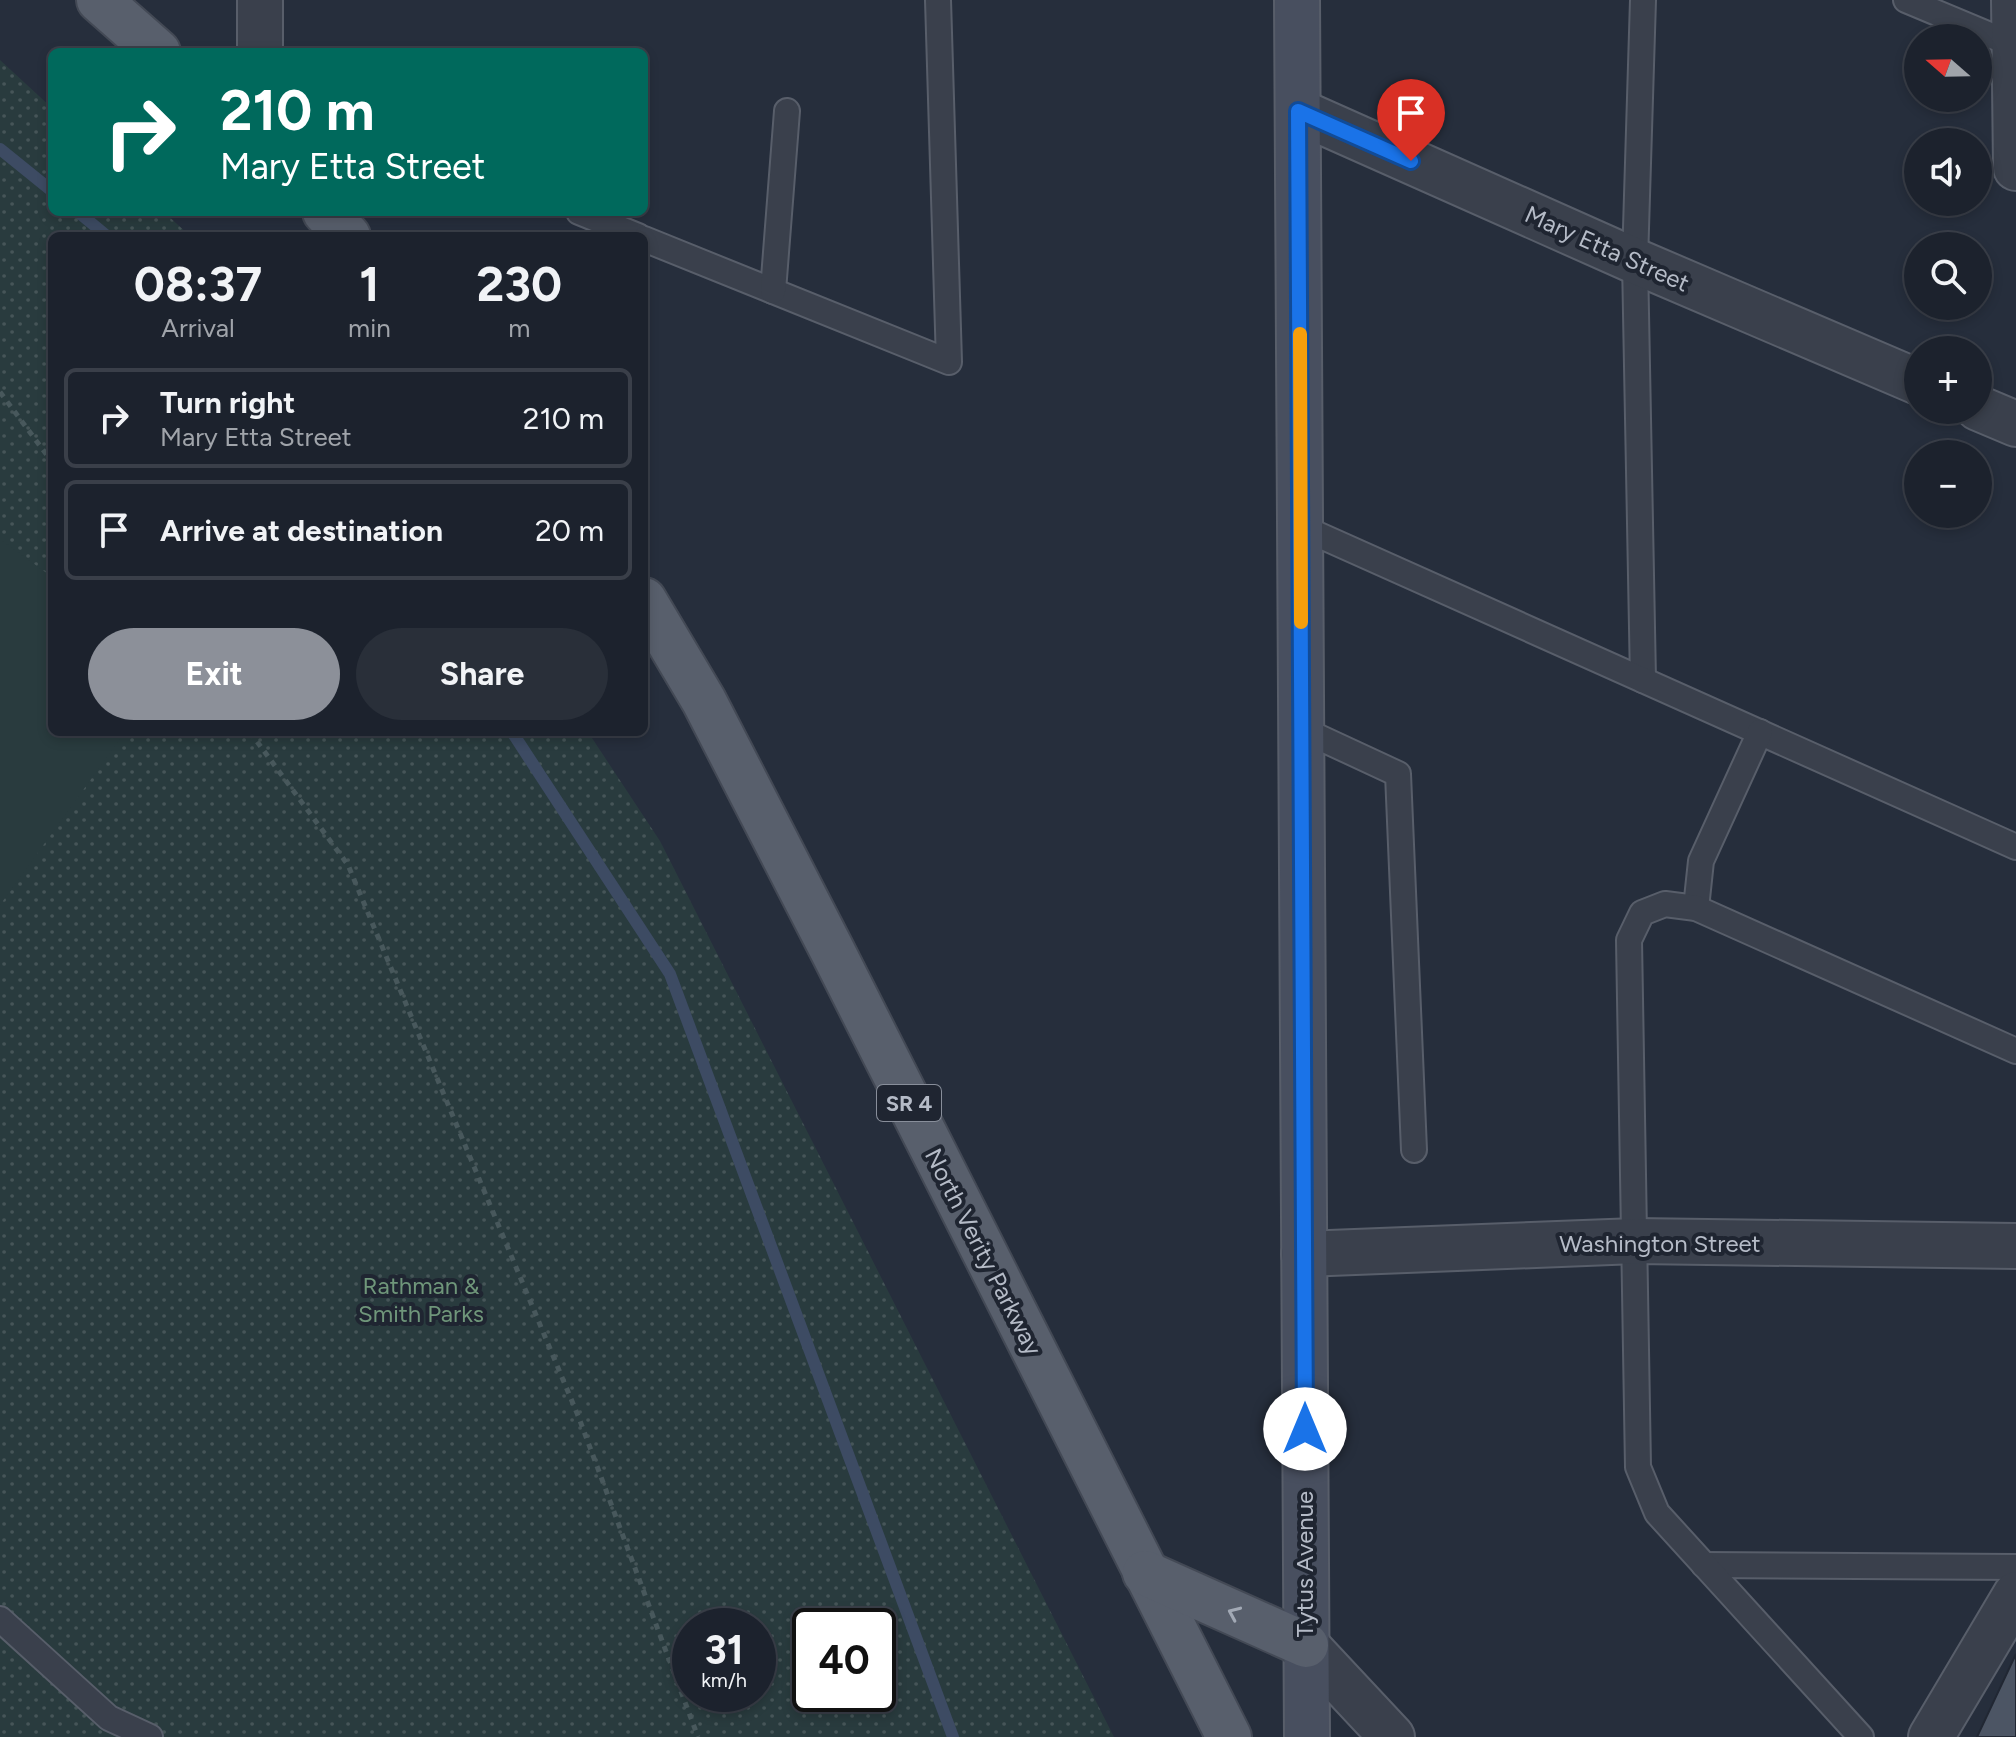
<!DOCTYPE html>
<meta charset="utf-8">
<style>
body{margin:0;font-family:Figtree,sans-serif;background:#292f39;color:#f1f3f6;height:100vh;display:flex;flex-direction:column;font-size:30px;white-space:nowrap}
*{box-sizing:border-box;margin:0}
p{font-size:26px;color:#a0a4aa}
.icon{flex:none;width:44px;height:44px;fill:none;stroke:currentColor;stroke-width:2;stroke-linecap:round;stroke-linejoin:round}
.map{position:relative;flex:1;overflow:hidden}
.sheet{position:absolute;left:48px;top:232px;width:600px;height:504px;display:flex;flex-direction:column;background:#1c222d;border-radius:12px;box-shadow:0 4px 12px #0003,0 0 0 2px #3a3f49}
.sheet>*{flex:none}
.hud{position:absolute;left:48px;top:48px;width:600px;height:168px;border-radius:12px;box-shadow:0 4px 12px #0003,0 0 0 2px #3a3f49;background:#00695c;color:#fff;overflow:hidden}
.needle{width:52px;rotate:290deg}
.buttons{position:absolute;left:1904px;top:24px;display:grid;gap:16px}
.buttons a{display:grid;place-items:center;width:88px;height:88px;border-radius:50%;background:#1c222d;box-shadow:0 4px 12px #0003,0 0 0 2px #3a3f49;font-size:40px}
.speed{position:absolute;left:672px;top:1608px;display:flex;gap:16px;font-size:40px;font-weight:700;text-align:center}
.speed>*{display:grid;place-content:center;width:104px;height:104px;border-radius:50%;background:#1c222d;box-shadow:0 4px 12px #0003,0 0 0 2px #3a3f49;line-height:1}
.speed small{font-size:20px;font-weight:400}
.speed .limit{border:4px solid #111;border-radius:12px;background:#fff;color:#111}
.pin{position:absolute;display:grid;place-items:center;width:68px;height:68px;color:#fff;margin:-82px -34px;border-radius:50% 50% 50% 0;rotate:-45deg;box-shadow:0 0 8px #0007}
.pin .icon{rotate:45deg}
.me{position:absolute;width:88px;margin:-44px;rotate:0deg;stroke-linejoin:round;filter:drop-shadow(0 0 6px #0008)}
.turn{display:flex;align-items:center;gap:28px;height:168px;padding:0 40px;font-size:36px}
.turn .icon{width:104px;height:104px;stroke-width:2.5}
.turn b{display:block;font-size:56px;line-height:68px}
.eta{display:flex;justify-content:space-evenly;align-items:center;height:136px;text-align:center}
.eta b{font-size:48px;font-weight:700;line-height:56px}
.cta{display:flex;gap:16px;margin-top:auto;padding:16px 40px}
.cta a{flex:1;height:92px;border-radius:48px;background:#8c9099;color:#fff;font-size:32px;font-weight:700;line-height:92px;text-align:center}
.cta a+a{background:#292f39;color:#f1f3f6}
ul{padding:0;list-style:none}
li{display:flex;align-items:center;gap:24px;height:100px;margin:0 16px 12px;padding:0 24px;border:4px solid #3a3f49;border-radius:12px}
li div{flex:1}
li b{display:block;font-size:30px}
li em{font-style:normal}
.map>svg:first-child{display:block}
</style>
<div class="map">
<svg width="2016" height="1737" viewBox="0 0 2016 1737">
<defs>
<pattern id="park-dots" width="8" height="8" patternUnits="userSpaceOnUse" patternTransform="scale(2)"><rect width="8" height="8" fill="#293b3e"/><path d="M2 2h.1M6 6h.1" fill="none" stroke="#465558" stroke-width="1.8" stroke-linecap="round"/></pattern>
</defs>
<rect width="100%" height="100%" fill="#262e3c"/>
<path fill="url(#park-dots)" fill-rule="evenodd" d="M0,60L52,108V212H164L190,236H52V732H588L660,841L1114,1737H0ZM690,1626H758V1694H690ZM810,1626H878V1694H810Z"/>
<path fill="#293b3e" d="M0,539L52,577V732H125L0,905Z"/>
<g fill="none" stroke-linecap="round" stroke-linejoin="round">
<g stroke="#3d4b63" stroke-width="12">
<path d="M0,149L52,191"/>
<path d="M78,212L107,236"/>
<path d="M512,732L670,974L953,1737"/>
</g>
</g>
<path fill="#4c5564" stroke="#212733" stroke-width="2" d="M2016,1654V1737H1977Z"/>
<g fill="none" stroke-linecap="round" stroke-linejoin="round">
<g stroke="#585e6a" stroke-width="28">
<g id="lane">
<path d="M1643,0L1635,261L1643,680"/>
<path d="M1906,0L2016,46"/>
<path d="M579,212L638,236"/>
<path d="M644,239L949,362L938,0"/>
<path d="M773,291L787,111"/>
<path d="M1301,527L2016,847"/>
<path d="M1301,729L1398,774L1414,1150"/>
<path d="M1696,908L1701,861L1760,732"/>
<path d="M1704,1565L2016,1567"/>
<path d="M0,1619L109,1718L150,1737"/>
<path d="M1861,1737L1657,1513L1638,1467L1629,940L1642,913L1665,904L1696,908L2016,1051"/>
</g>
</g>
<g stroke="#585e6a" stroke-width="48">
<g id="street">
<path d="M2014,0L2016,168"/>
<path d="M260,52V0"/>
<path d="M1298,111L1635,261L1918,382"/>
<path d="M1978,408L2016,424"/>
<path d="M1304,1254L1636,1241L2016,1246"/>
<path d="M1306,1645L1392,1737"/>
<path d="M1931,1737L2016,1594"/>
</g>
</g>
<g stroke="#585e6a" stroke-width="48">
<path id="secondary" d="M1297,0L1307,1737"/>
</g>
<g stroke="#434955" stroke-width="48">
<g id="primary">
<path d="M99,0L158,52"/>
<path d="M325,212L348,236"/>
<path d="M644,600L704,701L832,950L1229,1737"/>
<path d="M1145,1573L1306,1645"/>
</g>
</g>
<g stroke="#48585c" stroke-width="5" stroke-dasharray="6 6" stroke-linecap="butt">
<path d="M0,392L52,462"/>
<path d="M250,732L348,865L579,1418L698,1737"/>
</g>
<use href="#lane" stroke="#3a404c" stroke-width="24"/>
<use href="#street" stroke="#3a404c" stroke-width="44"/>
<use href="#secondary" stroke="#484f5f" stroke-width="44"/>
<use href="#primary" stroke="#585f6c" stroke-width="44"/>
</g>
<defs><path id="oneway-chevron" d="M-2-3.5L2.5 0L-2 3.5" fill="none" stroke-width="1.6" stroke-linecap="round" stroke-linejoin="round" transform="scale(2)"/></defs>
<use stroke="#a2a9b5" href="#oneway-chevron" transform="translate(1234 1613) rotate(-156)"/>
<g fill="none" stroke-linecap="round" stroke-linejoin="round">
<g stroke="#114b97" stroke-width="20">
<path id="route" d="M1305,1429L1298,111L1411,161"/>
</g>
<use href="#route" stroke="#1a73e8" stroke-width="14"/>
<path stroke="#f59e0b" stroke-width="14" d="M1300,334L1301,622"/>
</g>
<g text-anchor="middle" stroke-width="8" stroke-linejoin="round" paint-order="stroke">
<rect fill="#1f2531" stroke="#888e9a" stroke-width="2" x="877" y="1085" width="64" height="36" rx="6"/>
<g font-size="22" font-weight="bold" fill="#b5bbc7">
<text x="909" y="1111">SR 4</text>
</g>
<g font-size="24" fill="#b5bbc7" stroke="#1f2531">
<text transform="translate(1607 249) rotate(24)" y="8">Mary Etta Street</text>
<text x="1660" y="1252">Washington Street</text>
<text transform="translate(983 1252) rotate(63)" y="8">North Verity Parkway</text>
<text transform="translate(1305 1564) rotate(-90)" y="8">Tytus Avenue</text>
</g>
<g font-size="24" fill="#6f967a" stroke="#1f2531">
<text x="421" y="1294">Rathman &amp;<tspan x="421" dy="28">Smith Parks</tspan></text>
</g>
</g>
</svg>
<div class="buttons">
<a><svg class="needle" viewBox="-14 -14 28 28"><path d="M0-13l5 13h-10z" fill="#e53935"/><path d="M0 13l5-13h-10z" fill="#a0a4aa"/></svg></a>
<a><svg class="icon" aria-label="sound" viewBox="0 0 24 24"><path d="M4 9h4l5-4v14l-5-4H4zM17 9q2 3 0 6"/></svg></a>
<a><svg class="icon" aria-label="search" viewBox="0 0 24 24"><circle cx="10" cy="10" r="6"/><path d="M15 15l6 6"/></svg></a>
<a>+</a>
<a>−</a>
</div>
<div class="speed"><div>31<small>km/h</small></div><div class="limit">40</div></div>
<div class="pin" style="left:1411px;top:161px;background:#d93025"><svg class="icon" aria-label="arrive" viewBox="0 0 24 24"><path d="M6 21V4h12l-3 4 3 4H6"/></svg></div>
<svg class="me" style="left:1305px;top:1429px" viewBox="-20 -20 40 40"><circle r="19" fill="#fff"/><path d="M0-13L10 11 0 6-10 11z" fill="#1a73e8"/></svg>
<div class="hud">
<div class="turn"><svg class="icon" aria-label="right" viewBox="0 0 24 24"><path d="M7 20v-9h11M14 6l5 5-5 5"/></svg><div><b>210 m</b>Mary Etta Street</div></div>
</div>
<section class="sheet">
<div class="eta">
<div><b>08:37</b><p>Arrival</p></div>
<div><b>1</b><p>min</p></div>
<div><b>230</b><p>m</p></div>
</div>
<ul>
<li><svg class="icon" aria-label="right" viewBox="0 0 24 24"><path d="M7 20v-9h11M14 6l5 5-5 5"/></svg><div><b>Turn right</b><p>Mary Etta Street</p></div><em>210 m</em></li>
<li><svg class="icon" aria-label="arrive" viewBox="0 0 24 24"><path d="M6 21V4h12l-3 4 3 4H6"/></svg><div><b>Arrive at destination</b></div><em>20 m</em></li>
</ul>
<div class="cta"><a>Exit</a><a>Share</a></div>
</section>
</div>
